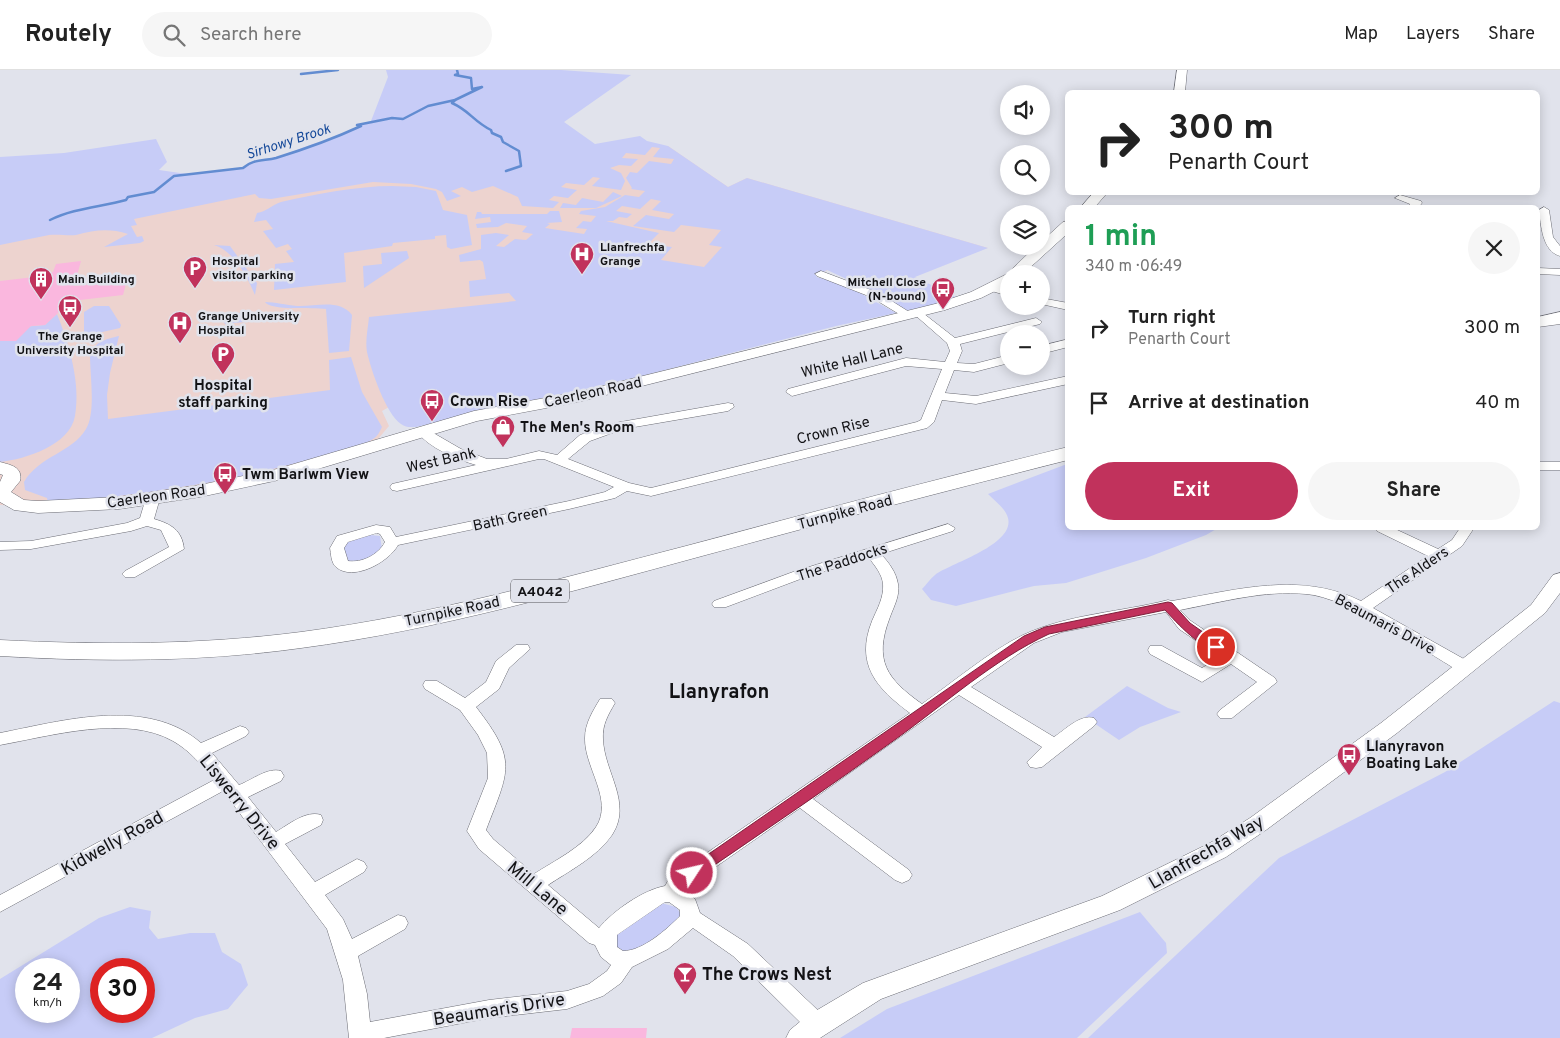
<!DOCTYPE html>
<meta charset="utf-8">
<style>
body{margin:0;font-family:Overpass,sans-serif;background:#f6f6f6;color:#222;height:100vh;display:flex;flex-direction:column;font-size:19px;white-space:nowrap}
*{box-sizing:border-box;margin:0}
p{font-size:16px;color:#767676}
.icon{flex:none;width:28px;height:28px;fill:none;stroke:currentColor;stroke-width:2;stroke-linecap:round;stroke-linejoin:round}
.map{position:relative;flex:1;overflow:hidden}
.panel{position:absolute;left:1065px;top:135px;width:475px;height:325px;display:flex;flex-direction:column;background:#fff;border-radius:8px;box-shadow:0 2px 12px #0003}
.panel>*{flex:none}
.hud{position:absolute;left:1065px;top:20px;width:475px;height:105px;border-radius:8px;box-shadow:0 2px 12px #0003;background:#fff;color:#222;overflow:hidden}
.tools{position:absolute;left:1000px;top:15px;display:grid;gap:10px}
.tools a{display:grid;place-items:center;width:50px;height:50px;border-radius:50%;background:#fff;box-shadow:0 2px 12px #0003;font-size:25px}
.speed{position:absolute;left:15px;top:888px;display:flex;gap:10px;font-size:25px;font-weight:700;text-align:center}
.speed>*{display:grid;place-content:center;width:65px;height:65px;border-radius:50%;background:#fff;box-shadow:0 2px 12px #0003;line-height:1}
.speed small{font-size:12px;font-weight:400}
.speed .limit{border:8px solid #d22;background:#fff;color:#111}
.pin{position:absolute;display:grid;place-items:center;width:42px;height:42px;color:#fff;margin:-21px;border:2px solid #fff;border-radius:50%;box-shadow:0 1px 5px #0007}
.me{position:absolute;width:55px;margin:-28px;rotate:55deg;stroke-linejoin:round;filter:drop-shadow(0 0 4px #0008)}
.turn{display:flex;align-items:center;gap:18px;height:105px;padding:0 20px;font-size:22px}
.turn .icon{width:65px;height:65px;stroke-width:2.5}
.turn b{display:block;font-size:35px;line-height:42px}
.round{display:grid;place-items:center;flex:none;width:52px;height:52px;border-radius:26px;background:#f6f6f6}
.head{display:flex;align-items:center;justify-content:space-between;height:85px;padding:0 20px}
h1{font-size:30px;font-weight:700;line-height:38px;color:#1e9e55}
.button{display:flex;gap:10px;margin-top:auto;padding:10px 20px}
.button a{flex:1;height:58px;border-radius:30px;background:#c1325c;color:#fff;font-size:20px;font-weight:700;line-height:58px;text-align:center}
.button a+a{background:#f6f6f6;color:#222}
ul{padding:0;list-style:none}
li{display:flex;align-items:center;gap:15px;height:75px;padding:0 20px}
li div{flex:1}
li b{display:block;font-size:19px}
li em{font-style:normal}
header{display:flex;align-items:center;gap:30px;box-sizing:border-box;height:70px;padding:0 25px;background:#fff;border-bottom:1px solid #e0e0e0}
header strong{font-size:24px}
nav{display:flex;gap:28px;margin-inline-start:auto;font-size:18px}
.search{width:350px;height:45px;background:#f6f6f6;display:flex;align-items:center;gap:12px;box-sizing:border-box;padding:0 18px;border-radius:28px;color:#767676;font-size:19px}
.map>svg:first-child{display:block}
</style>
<header>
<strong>Routely</strong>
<div class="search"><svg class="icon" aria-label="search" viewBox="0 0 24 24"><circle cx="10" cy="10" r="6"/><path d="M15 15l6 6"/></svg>Search here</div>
<nav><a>Map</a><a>Layers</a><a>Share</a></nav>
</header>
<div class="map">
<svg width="1560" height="968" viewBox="0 0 1560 968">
<rect width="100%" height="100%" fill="#e1e3ec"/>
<path fill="#edd3cf" d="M668,76L728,117L747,108L988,178L830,199L816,206L389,337L382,341L389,356L378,369L254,407L177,422L21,436L0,435V171L263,120L349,115L613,79Z"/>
<g fill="#c7ccf7" fill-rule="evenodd">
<path d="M386,0H561L631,5L564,52L595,74L640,66L647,71L668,76L728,117L747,108L988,178L915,207L956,227L952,231L908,243L868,219L827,200L816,207L842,213L896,243L836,256L630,309L416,357C411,357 406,358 401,354C386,344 371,300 367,282C365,271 368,258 369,247L516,231L509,223L470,227L469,211L486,209L483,192L480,190L460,192L459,185L481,179V165L496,163L509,165L496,176L504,177L515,169L526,170L533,164L522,162L527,156L506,153L498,157L477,158L476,154L491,152L490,147L475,149L477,142H481L482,144H547L550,141H559L562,152L547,153L550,154L545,158L584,164L587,159L576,158L583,151L591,152L596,146L579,144L581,141L605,137L625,125L639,127L645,121L631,119L632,118L626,108L630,102L637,103L649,91L671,94L674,89L653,87L660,78L652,77L645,85L626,83L622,88L638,89L631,96L619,95L610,98L621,103L625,111L621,120L592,116L600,108L593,107L584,115L566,113L561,117L577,120L568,128L554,126L549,130L559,132L553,138L522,136L518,127L493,116L472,122L462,117L451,121L461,126L447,131L442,122L436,119L411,114L373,112L271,129L259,128L255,124L134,149L137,155L131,156L137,167L142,166L144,171L140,173L104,177L128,164C109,158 95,160 76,165C69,166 58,164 49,165C33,168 16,172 0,175V87L64,83L156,69L167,92L159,100L187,104L233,100L243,98L250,92L276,88L313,74L326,72L360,56L357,55L371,51L388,7ZM651,129L661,131L652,140L674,144L669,149L646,145L633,156L674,162L681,155L721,160L709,175L722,177L704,197L661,190L672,177L648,174L659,163L606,151H613L619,147L627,148L632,144L616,141L622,136L640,139Z"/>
<path d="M392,116L416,117L436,121L443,140L467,145L472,175L451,179L447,177L446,165L435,166V169L393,173L392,176L344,183L346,212L274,220L275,194L294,192L286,181L292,179L288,174L276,178L263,161L273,159L266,150L254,152L257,143C266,142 272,135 281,132C315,124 358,116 392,116Z"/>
<path d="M613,122L622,126L596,138H560L563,133L576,135L582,128L603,132Z"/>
<path d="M214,175L230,176L257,213L255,225C247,206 234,181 214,175Z"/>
<path d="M407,181L409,188L364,218L363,196L382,194L381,183Z"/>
<path d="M265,232C275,232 286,235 297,236C315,237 339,228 352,245L349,281L329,283L326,239C313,237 270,241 265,232Z"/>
<path d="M94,236H109L121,255L120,258L89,265L84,264V242Z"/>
<path d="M244,242L284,245L281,248L225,254L221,247Z"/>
<path d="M57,244C69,274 81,313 75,346C70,375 26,389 0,392V271L23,257L45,255Z"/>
<path d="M119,266L110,303L107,325L108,349L330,320L329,290L351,287L362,322L382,357C380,361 378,366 373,369C356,380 324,386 304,391C220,414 135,425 48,434L47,428L25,420L24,412C39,386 73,382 86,359C96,343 90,305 90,285C94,272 106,269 119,266Z"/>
<path d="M1067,394L1068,458H1218L1206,465L1146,488L1066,513L1034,516L956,536L931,530L922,519C926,515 930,509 935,505C951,493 1015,475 1008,448C1006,439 995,431 988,424Z"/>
<path d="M370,465L380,466L382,479L369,490L347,491L342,475L345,472Z"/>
<path d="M1127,616L1168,638L1181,642L1140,657L1119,670L1085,647Z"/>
<path d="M1554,631L1560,633V968H1088L1279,788L1445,702Z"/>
<path d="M661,833L676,837L681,844L680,849L637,881L620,884L611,865Z"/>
<path d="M130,837L151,841L149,858L158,869L190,863H215L222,882L241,894L248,915L228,939L195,948L152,968H0V909L99,848ZM26,899H69V941H26ZM101,899H144V941H101Z"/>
<path d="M1140,842L1166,873L1167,883L1077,968H840L887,939Z"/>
</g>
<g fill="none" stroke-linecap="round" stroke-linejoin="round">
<g stroke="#628cd1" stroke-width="2.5">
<path d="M301,4L338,0"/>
<path d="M455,30L452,33C470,41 473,51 491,60L492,63L501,67L503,72L519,81L521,96L506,101"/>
<path d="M50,150C74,138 101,137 126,130L128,127L154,122L174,106L243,98C253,89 264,91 276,88C305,79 333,69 361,56L357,55L392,48L403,49L428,36L455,30L482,17L472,19L471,8L455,5L458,4L457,0"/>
</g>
</g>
<g fill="#fab7de">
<path d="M81,191L74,216L127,210L123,225L71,231L45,255L31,256L16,271H0V211L43,206L45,203L53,202L56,194Z"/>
<path d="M572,958H647L646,968H570Z"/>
</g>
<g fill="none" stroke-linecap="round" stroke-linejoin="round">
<g stroke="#6b6c74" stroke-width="1">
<g id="minor">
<path d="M1400,125L1421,131L1422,133L1418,138H1407L1410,134L1395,128Z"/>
<path d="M1544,137L1549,140L1553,167L1560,176V186C1542,181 1541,155 1539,140Z"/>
<path d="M1538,198L1560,199V205L1538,204Z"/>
<path d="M821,201L879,223L914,245L912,247H904L871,227L817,206L815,204Z"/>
<path d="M992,215L1009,219V226L988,220L986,218Z"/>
<path d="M1041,228L1068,233V240L1041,234Z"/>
<path d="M919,240L955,268L1036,248L1042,252L1040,254L960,274L962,281L957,293L974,294L1009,285V293L974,302L954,300L945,323L976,326L1068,306V314L976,334L942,330L934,352L927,358L651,426L627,421L615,428L569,439L398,475C389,492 353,512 336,497C331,493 331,483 330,478L337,466L376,455L390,457L396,467L569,431L605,422L614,417L544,389H539L397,421L392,420L390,417L392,414L476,395C456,389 429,378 416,361L423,357L461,379L487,389H506L539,381L557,385L580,365L615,353L728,333L733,334L734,337L728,341L623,359L590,371L568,389L629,413L651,418L917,352L921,350L942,299L906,296L792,326L786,322L788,319L906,288L945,292L950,281L947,273L915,245V241ZM377,463L380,464L385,472C378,485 362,493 348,491L344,478L348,472Z"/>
<path d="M1065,270L1068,271V277L1041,284V276Z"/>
<rect x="1538" y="392" width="22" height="8"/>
<path d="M153,424L160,428L154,449C171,454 182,460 184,479L135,507H125L122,504L125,501L169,477L161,460L147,456L131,461L31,479L0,480V472L31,471L127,453L140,448L146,428Z"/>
<path d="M948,454L955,458L953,461L881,484C889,493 896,502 898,514C900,526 894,536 890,547C873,591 887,609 922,634C952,613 990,581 1023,565C1068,544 1122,542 1168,530L1172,531C1236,520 1300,501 1361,531L1428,486L1377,461L1375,458H1393L1438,479L1452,470L1460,458H1474L1462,476L1373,538L1471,593L1473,597L1471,601H1459C1421,579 1347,527 1306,524C1264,520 1222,532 1180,540L1191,551L1275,608L1277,612L1232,648H1220L1217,644L1220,640L1257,612L1231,594L1202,612L1150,584L1148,580L1150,576H1162L1202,598L1220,587L1179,559L1166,542L1062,562L1034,573L971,617L1054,667C1065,660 1080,644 1094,648L1097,652L1094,656L1042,697L1036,698L1030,697L1027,692L1042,677L959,625L813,729L909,800L912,805L909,810L902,813L895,810L800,738L684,819L683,821L695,829L700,843L748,874L825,947L828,954L825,961L817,963L809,961L733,886L693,858L668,879L632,897L621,913L603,926L567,939L489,948L384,968H349L343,910L327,859L223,721L0,842V825L214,710C202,695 189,680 173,671C126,644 50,666 0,675V663C62,651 147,626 201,673L240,656L246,658L249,662L246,666L212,683L239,715C252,710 268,697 281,701L284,706L281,711L248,727L276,762C288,755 306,740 321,745L323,750L321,755L285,774L315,812L357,789L364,792L367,797L364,802L325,825L343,849L352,869L398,845L405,847L408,853L405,859L358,886L367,924L370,952L489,930L567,921L589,914L607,901L611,895L601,887L595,875L589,873L479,779L467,761L488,708L487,683L478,665L460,640L425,619L423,615L425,611H437L465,628L486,612L496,591L516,575H528L530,579L509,598L499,619L476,637C518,691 509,700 486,760L493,769L534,804C554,791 583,777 596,757C614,730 584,697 585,668C585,653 593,641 600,629H612L615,633C608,645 602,655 603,669C604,702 633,733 612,765C597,787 569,801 548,815L599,858C613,841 643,820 665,816L669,809L910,643C876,618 855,594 872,551C877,539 884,528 883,514C882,504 875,496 869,488L803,508L726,537H714L712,534L714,531L793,502ZM665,832H669L680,840V846C667,859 643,881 623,881L617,877V865Z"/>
</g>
</g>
<g stroke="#6b6c74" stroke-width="1">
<path id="tertiary" d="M1560,503V523L1545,543L1397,663L1266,760L1226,787L1120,840L881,929L820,968H786L790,960L807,946L863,913L1102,826L1210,773L1250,748L1381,653L1531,535L1553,505Z"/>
</g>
<g stroke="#6b6c74" stroke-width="1">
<g id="secondary">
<path d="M1177,0H1187L1185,22H1174Z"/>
<path d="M1094,122H1108L1094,138H1080Z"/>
<path d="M1068,151V163L1023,204H1009V214L981,228L945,240L578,332L477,351L288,408L200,427L119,439L38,443L14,440L0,432V412L3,405L0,404V392C11,395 23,397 20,411L11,422L24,430L38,431L119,427L200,415L277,399L474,341L578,322L935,234L971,222L1007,204L1036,176H1041V172L1063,152Z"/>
</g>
</g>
<g stroke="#6b6c74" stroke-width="1">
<g id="trunk">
<path d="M1560,242V254L1538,257V247Z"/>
<path d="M1068,377V390C945,421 823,453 702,486C569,522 437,560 301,578C201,592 100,592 0,586V570C100,575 201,575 301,562C431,545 559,509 686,476C813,442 940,408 1068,377Z"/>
</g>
</g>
<use href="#minor" fill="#fff" fill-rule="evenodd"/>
<use href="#tertiary" fill="#fff" fill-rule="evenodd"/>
<use href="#secondary" fill="#fff" fill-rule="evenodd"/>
<use href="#trunk" fill="#fff" fill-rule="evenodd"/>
</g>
<path fill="#c1325c" stroke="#7d203c" d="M1168,532L1172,533L1190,553L1220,574L1222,577L1220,580C1205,584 1175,551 1165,540L1049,564C993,590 946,633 896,669C831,716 764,761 697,807H687L685,803L687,799L1024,566L1045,557Z"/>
<defs>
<g id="hospital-pin" transform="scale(1.25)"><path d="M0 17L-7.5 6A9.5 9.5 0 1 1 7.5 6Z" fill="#c1325c" stroke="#e1e3ec"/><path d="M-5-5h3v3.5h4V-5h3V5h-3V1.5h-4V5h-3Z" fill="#fff"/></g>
<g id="parking-pin" transform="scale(1.25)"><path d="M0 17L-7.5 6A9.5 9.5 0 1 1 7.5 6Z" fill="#c1325c" stroke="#e1e3ec"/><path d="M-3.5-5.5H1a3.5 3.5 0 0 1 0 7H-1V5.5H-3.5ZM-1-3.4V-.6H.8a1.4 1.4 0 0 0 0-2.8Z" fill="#fff"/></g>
<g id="building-pin" transform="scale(1.25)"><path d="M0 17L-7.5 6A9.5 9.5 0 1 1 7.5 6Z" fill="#c1325c" stroke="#e1e3ec"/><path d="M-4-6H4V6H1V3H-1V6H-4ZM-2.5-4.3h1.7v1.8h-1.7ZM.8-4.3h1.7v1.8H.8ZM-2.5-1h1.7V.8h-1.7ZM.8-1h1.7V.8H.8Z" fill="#fff"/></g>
<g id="bus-pin" transform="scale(1.25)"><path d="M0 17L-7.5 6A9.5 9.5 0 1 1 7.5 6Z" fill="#c1325c" stroke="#e1e3ec"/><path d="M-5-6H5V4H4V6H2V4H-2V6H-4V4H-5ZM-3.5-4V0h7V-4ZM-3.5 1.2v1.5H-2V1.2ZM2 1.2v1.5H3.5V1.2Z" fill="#fff"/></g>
<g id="shop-pin" transform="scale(1.25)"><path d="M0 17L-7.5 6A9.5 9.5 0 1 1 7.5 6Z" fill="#c1325c" stroke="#e1e3ec"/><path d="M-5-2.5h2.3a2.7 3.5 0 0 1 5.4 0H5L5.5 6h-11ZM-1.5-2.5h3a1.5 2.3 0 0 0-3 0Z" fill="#fff"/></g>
<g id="bar-pin" transform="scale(1.25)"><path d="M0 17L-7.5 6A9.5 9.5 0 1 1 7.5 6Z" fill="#c1325c" stroke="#e1e3ec"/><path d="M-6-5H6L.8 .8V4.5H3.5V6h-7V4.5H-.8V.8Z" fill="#fff"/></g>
</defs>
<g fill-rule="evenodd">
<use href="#hospital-pin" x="582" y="184"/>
<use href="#parking-pin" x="195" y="198"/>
<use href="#building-pin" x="41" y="209"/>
<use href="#bus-pin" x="943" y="219"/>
<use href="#bus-pin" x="70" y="237"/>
<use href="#hospital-pin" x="180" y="253"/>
<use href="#parking-pin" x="223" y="284"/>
<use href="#bus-pin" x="432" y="331"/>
<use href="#shop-pin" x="503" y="357"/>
<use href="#bus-pin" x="225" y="404"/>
<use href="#bus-pin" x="1349" y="685"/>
<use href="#bar-pin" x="685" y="904"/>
</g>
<g text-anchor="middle" stroke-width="5" stroke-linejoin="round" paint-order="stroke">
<g font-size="12" font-weight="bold" fill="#121215" stroke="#e1e3ec" text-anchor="start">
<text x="600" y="181">Llanfrechfa<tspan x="600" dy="14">Grange</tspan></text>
<text x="212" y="195">Hospital<tspan x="212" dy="14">visitor parking</tspan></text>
<text x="58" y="213">Main Building</text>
<text x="926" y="216" text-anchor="end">Mitchell Close<tspan x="926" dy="14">(N-bound)</tspan></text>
<text x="198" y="250">Grange University<tspan x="198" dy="14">Hospital</tspan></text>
<text x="70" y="270" text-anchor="middle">The Grange<tspan x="70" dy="14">University Hospital</tspan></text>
</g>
<g font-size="14" font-style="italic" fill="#144899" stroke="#e1e3ec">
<text transform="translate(288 71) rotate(-18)" y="5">Sirhowy Brook</text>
</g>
<rect fill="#e1e3ec" stroke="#505156" stroke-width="1" x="511" y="509.5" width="58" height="23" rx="4"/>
<g font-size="14" font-weight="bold" fill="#121215">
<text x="540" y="526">A4042</text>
</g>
<g font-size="15" fill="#121215" stroke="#e1e3ec">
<text transform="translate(852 290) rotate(-14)" y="5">White Hall Lane</text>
<text transform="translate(593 322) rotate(-12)" y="5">Caerleon Road</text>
<text transform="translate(833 360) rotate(-14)" y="5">Crown Rise</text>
<text transform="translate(441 390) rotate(-13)" y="5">West Bank</text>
<text transform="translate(156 426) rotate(-8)" y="5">Caerleon Road</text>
<text transform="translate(845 442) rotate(-15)" y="5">Turnpike Road</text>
<text transform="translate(510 448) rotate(-12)" y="5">Bath Green</text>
<text transform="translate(842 492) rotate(-18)" y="5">The Paddocks</text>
<text transform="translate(1417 500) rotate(-34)" y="5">The Alders</text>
<text transform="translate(452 541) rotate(-12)" y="5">Turnpike Road</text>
<text transform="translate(1385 554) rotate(28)" y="5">Beaumaris Drive</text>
</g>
<g font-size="15" font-weight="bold" fill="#121215" stroke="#e1e3ec" text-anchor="start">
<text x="223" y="320" text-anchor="middle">Hospital<tspan x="223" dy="17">staff parking</tspan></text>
<text x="450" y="336">Crown Rise</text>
<text x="520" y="362">The Men's Room</text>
<text x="242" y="409">Twm Barlwm View</text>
<text x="1366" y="681">Llanyravon<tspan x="1366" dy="17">Boating Lake</tspan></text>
</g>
<g font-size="18" fill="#121215" stroke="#e1e3ec">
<text transform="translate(240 732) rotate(51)" y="6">Liswerry Drive</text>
<text transform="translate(112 773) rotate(-29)" y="6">Kidwelly Road</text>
<text transform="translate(1206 782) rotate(-30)" y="6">Llanfrechfa Way</text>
<text transform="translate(538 818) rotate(40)" y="6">Mill Lane</text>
<text transform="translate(499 939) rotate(-9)" y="6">Beaumaris Drive</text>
</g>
<g font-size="18" font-weight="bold" fill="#121215" stroke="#e1e3ec" text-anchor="start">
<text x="702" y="910">The Crows Nest</text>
</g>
<g font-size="20" font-weight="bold" fill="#121215" stroke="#e1e3ec">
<text x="719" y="628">Llanyrafon</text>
</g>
</g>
</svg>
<div class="tools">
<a><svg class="icon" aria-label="sound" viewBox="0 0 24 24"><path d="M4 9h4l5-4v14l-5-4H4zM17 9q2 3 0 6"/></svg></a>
<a><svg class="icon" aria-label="search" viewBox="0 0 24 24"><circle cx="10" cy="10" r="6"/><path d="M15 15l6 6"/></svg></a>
<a><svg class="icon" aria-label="layers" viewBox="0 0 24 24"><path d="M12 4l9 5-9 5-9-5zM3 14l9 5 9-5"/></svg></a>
<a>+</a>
<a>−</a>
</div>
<div class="speed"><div>24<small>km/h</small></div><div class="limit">30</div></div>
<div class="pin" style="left:1216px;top:577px;background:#d93025"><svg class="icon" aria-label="arrive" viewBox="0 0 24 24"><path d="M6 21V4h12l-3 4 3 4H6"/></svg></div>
<svg class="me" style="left:692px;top:803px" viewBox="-20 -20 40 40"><circle r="17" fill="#c1325c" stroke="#fff" stroke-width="3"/><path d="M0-11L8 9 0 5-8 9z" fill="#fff"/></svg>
<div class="hud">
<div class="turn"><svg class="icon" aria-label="right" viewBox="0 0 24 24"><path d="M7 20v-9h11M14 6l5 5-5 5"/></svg><div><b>300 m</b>Penarth Court</div></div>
</div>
<section class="panel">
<div class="head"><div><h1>1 min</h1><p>340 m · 06:49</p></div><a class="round"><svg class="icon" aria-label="close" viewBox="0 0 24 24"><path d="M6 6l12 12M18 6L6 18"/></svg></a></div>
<ul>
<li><svg class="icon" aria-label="right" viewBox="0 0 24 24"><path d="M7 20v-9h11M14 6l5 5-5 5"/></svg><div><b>Turn right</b><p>Penarth Court</p></div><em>300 m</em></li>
<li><svg class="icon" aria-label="arrive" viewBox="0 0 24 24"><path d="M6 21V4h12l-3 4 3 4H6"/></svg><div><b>Arrive at destination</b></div><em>40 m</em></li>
</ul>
<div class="button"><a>Exit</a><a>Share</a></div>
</section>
</div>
